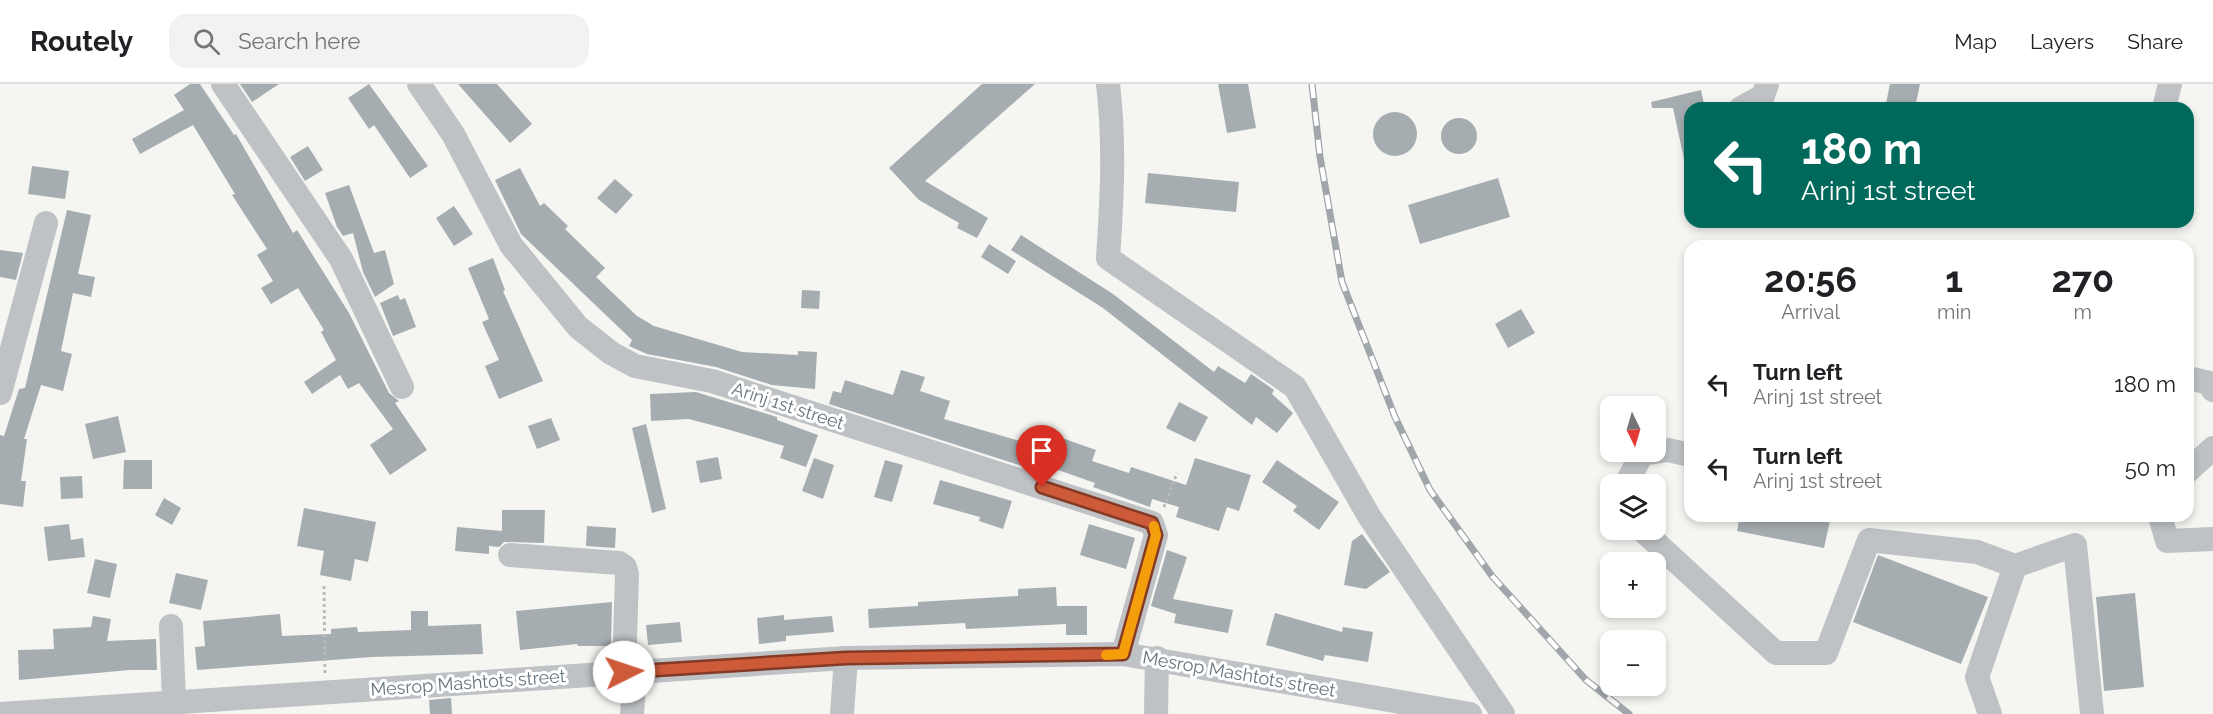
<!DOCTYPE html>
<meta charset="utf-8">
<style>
body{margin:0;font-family:Raleway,sans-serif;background:#f2f2f2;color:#202124;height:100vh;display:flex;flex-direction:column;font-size:22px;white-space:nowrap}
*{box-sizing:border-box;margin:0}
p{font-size:20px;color:#757577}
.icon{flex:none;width:33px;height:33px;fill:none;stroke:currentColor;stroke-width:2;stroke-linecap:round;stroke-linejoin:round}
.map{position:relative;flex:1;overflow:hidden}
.details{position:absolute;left:1684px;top:156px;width:510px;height:282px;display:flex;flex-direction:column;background:#fff;border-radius:18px;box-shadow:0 3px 9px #0003}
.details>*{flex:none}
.banner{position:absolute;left:1684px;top:18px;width:510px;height:126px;border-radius:18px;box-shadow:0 3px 9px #0003;background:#00695c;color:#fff;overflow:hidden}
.needle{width:39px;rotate:175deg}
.fabs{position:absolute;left:1600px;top:312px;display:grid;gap:12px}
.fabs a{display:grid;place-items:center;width:66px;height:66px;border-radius:12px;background:#fff;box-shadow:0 3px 9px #0003;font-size:30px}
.pin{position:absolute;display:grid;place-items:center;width:51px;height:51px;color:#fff;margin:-62px -26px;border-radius:50% 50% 50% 0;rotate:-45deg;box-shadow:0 0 6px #0007}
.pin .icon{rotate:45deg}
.me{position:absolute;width:66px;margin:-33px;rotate:86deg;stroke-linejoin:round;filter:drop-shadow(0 0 4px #0008)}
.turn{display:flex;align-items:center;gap:21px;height:126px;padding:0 18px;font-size:27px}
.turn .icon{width:78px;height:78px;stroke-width:2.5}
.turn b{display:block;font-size:42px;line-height:51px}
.eta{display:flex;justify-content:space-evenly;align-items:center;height:102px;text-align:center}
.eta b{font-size:36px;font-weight:700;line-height:42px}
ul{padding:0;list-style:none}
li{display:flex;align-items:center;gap:18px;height:84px;padding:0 18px}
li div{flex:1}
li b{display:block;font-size:22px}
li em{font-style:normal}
header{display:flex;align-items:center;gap:36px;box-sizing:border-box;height:84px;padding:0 30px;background:#fff;border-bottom:2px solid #e0e0e0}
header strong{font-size:28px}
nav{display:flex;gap:33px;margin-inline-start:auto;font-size:21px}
.search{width:420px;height:54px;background:#f2f2f2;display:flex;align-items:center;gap:15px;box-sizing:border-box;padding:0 21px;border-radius:18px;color:#757577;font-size:22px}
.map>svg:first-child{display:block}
</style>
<header>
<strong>Routely</strong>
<div class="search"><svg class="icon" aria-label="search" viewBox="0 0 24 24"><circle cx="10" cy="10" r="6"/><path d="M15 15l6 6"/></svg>Search here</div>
<nav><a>Map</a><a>Layers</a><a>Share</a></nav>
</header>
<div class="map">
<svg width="2213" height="630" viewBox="0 0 2213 630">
<rect width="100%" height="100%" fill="#f5f5f2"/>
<g fill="#a6adb1">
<path d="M190,0H200L234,51L236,50L293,149L297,146L349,229L389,309L399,317L395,319L427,366L390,391L370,361L393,345L359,299L348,305L340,291L312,310L304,298L336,276L321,248L324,246L298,204L271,220L261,204L273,197L257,171L267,165L232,111L235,110L193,41L140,70L132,55L184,26L174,11Z"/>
<path d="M240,0H279L252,18Z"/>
<path d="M369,0L428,82L410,94L374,41L369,45L348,14Z"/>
<path d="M458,0H497L532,40L510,59Z"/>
<path d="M982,0H1035L925,97L988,134L977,154L957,144L959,139L919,116L889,84Z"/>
<path d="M1218,0H1248L1256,44L1227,49Z"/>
<path d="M1890,0H1920L1915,24H1885Z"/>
<path d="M1701,6L1705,24H1690V74L1684,75L1673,24H1652L1651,18Z"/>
<circle cx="1395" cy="50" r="22"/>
<circle cx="1459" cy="52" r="18"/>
<path d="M308,62L323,86L305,97L290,73Z"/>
<path d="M32,82L69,87L65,115L28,110Z"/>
<path d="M520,84L540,122L544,119L568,142L565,145L605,184L596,193L637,232L654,242L742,268L798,271V267L817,268L815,305L772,301L716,283L647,270L629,262L632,256L521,150L495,96Z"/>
<path d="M1148,89L1239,98L1236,128L1145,119Z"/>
<path d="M1498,94L1510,133L1420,160L1408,121Z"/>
<path d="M615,95L633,111L616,130L597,114Z"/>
<path d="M349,101L374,169L385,166L394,200L375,213L363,188L353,149L343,152L337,143L325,109Z"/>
<path d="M454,122L473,150L454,162L436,134Z"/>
<path d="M67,126L91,131L78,190L95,193L91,213L73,209L61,267L72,270L63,307L41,301L24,355H27L21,397H26L23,423L0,420V351L4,352L19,305L25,304Z"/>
<path d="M1021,151L1113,210L1214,288L1218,282L1245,299L1251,290L1274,306L1272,310L1293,329L1277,349L1256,333L1252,341L1103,224L1011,166Z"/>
<path d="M989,160L1016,177L1008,190L981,173Z"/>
<path d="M0,166L23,169L16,196L0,193Z"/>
<path d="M493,174L505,206L503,207L543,297L499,315L485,282L499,276L482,238L489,235L468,184Z"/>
<path d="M802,206L820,207L819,225L801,224Z"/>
<path d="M398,211L400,216L405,214L416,243L393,252L380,219Z"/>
<path d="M1521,225L1535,249L1508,264L1495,240Z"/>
<path d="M901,286L925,293L920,307L950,317L944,335L1057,368L1062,354L1096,366L1092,377L1129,389L1131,383L1186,401L1195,374L1251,391L1239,427L1227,423L1219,447L1176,433L1179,423L1152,415L1150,423L1093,403L1095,399L1027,375L1025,383L829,320L833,307L841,309L845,296L893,311Z"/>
<path d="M696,308L777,333V336L818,351L806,383L780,374L784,362L723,344L689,335L651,337L650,310Z"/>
<path d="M1179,318L1208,333L1195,358L1166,344Z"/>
<path d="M118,332L126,368L93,375L85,340Z"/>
<path d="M551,334L560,356L537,365L528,342Z"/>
<path d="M646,340L666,425L652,429L632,344Z"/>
<path d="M718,373L722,395L700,399L696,377Z"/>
<path d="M814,374L834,381L823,415L802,407Z"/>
<path d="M124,376H152V405H123Z"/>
<path d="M885,376L903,381L892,418L874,413Z"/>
<path d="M1277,376L1339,418L1319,446L1293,427L1297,422L1262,398Z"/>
<path d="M82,392L83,414L61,415L60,393Z"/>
<path d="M940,396L1012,417L1003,445L979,437L980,433L933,420Z"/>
<path d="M164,414L181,424L172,441L155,431Z"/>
<path d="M304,424L376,438L368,478L355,475L351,497L320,491L324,467L297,462Z"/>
<path d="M502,426H545L544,459L504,458L499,463L489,462V470L455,467L457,443L502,447Z"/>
<path d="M1740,432H1831L1824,464L1737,447Z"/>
<path d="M69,440L71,456L83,454L85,473L48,477L44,443Z"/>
<path d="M1089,440L1135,454L1126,485L1080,471Z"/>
<path d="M587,442L616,444L615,464L586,462Z"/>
<path d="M1362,450L1390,488L1366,505L1344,501L1352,457Z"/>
<path d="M1167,466L1187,473L1173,515L1233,526L1228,549L1174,539L1176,530L1151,522Z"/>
<path d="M1878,471L1988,513L1961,580L1853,538Z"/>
<path d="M95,475L117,480L110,514L87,509Z"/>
<path d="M176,489L208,496L201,526L169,519Z"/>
<path d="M1056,503L1057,522H1087V551H1066V540L966,545L965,539L869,544L868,525L918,522V518L1018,512V505Z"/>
<path d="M2135,509L2144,603L2104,607L2096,513Z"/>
<path d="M612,518L611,562H578L577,560L520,566L516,527Z"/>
<path d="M411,527H428V542L481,540L483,570L372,573L197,586L195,563L205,562L203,537L280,530L282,552L331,550V545L357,543L358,548L411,546Z"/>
<path d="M1275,529L1342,548L1343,543L1373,548L1368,578L1325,571L1323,577L1266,561Z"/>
<path d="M784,531V536L832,532L834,548L786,552V557L759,560L757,534Z"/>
<path d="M93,532L111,535L107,557L156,555L157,586H130L19,596L18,566L54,565L53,545L91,543Z"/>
<path d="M680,538L682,558L648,561L646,541Z"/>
<path d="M451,614L452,630H430L429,616Z"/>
</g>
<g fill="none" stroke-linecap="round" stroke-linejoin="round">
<g stroke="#b8bbbc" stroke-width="3" stroke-dasharray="3 3" stroke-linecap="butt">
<path d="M1164,423L1177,389"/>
<path d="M324,502L325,589"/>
</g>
<g stroke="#bec2c5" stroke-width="24">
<path d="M223,0L341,175L402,303"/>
<path d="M419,0L453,50L511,161L578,243L611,269L635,282L712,297L1152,439L1156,451L1123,570"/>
<path d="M1108,0C1115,59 1112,115 1108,174L1295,303L1369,432L1503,630"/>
<path d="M1741,24L1763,12L1767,0"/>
<path d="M2164,24L2170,0"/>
<path d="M2188,294L2210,299L2213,306"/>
<path d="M0,309L46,139"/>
<path d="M2188,387L2213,364"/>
<path d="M1626,400L1642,370L1668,366L1690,371"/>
<path d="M2160,432L2167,457L2213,455"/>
<path d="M1642,446L1776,569H1826L1869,456L1977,468L2015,482L1977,593L1990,630"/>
<path d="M510,471L619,479L625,483L627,490L624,588"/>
<path d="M2015,482L2075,461L2092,630"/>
<path d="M171,542L174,618"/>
<path d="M0,630L846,574L1123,570L1470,630"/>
<path d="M632,630L635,587"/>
<path d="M842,630L846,574"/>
<path d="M1156,630L1157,574"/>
</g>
<g stroke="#a0a6aa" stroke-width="7">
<path id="rail" d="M1312,0L1320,73L1342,198L1395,333L1430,406L1492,492L1586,596L1629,630"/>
</g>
<use href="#rail" stroke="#fff" stroke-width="4.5" stroke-dasharray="14" stroke-linecap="butt"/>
</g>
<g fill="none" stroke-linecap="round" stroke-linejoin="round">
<g stroke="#853a25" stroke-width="15">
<path id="route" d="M624,588L846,574L1123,570L1156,451L1152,439L1042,403"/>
</g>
<use href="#route" stroke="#cd5a39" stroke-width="10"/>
<path stroke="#f59e0b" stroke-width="10" d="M1106,571L1123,570L1156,451L1154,442"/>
</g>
<g text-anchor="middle" stroke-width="6" stroke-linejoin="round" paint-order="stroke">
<g font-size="18" fill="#67757f" stroke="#fff">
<text transform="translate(788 322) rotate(18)" y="6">Arinj 1st street</text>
<text transform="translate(1239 590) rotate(10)" y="6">Mesrop Mashtots street</text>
<text transform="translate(468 599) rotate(-4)" y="6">Mesrop Mashtots street</text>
</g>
</g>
</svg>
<div class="fabs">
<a><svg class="needle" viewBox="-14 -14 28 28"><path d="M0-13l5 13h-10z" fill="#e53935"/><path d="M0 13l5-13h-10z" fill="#757577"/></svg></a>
<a><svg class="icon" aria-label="layers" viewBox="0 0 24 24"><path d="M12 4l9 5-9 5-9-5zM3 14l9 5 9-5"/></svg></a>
<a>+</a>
<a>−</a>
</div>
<div class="pin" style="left:1042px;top:403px;background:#d93025"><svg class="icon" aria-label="arrive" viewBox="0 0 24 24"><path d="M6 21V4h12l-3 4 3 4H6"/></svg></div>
<svg class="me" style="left:624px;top:588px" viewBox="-20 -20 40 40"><circle r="19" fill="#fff"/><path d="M0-13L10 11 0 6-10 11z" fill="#cd5a39"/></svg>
<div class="banner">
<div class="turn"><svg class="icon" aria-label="left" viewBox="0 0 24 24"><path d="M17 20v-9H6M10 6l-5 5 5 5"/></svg><div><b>180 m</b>Arinj 1st street</div></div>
</div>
<section class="details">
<div class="eta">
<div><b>20:56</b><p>Arrival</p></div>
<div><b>1</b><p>min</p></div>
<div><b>270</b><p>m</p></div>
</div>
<ul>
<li><svg class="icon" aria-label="left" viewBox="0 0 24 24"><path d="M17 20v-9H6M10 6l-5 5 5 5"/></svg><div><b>Turn left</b><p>Arinj 1st street</p></div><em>180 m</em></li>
<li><svg class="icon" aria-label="left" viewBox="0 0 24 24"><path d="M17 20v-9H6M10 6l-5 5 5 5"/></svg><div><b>Turn left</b><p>Arinj 1st street</p></div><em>50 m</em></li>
</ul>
</section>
</div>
